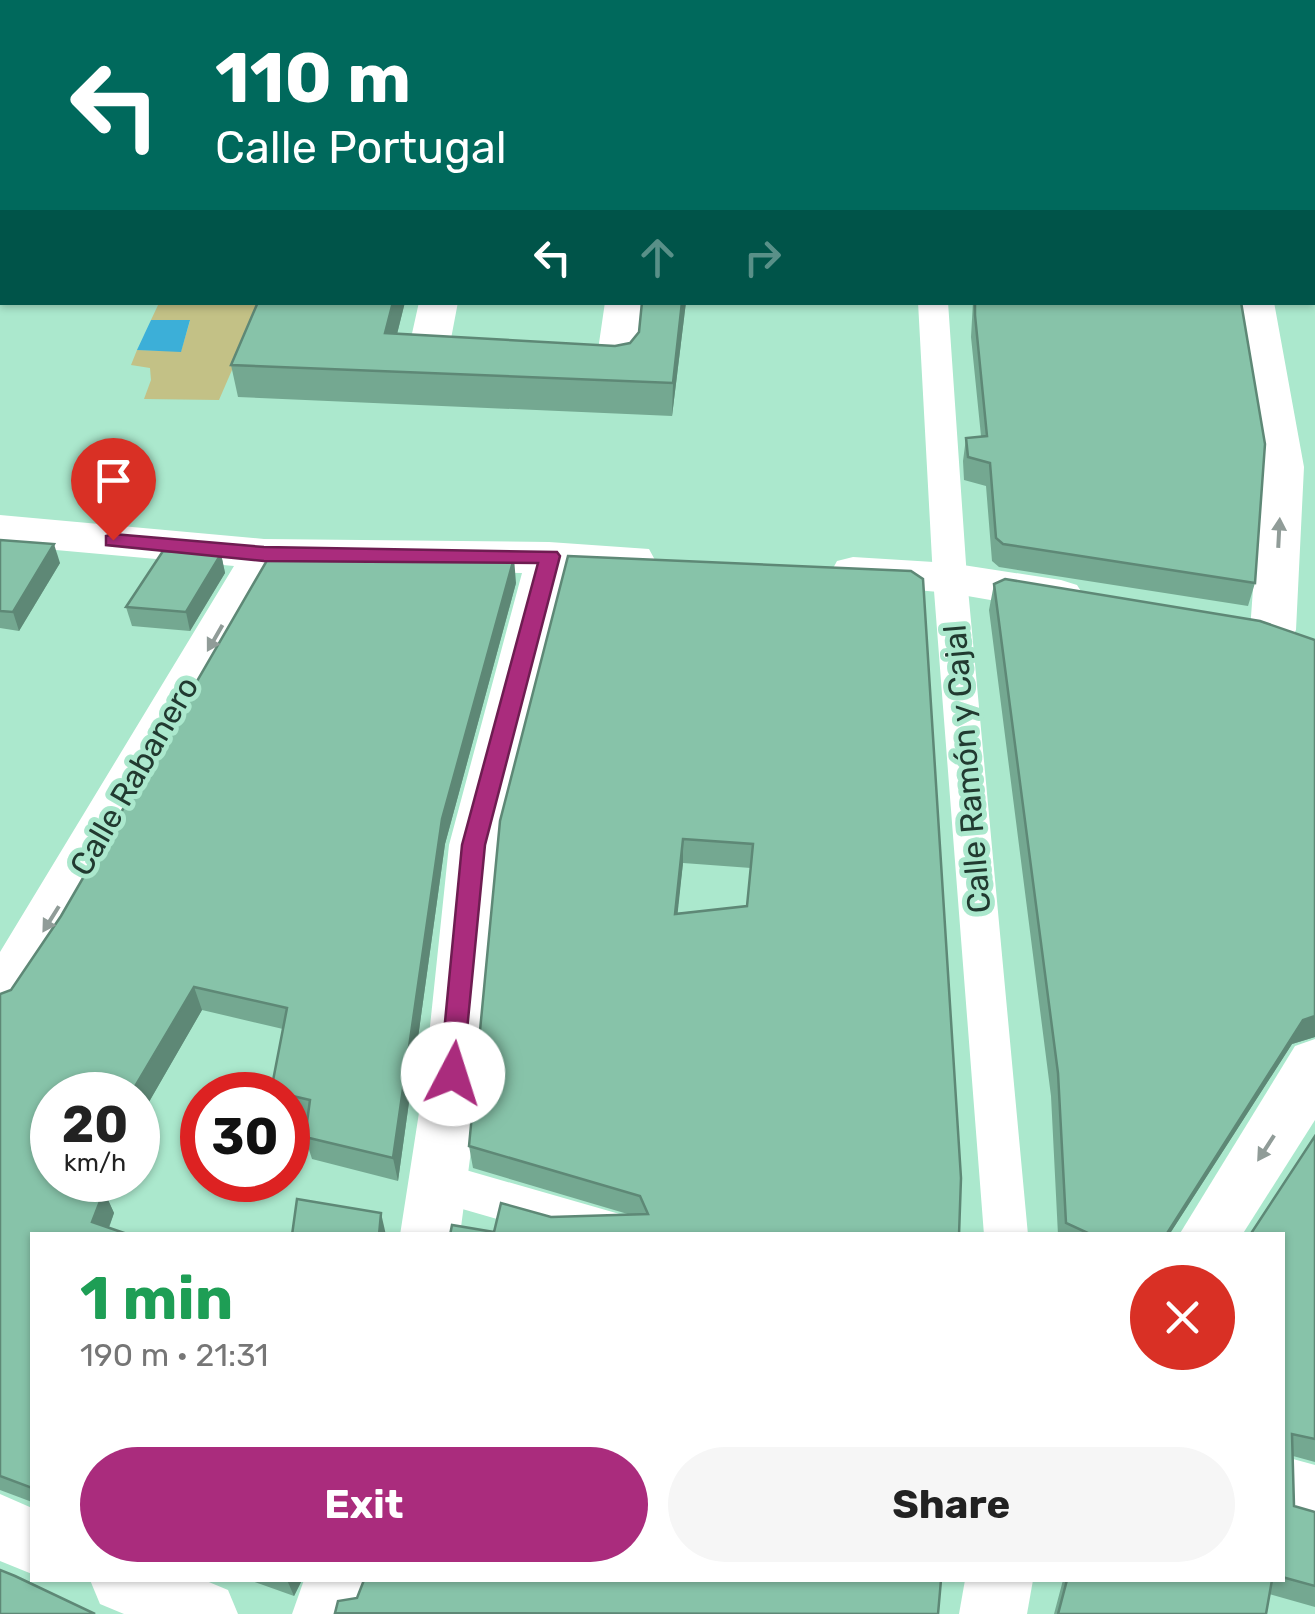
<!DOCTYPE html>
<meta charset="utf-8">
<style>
body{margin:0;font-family:Rubik,sans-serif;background:#f6f6f6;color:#222;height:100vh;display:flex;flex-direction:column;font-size:38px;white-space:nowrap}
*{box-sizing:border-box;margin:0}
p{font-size:32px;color:#767676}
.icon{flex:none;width:55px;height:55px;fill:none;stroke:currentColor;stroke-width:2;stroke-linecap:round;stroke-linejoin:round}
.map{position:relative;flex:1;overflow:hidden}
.drawer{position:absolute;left:30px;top:1232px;width:1255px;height:350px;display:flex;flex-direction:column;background:#fff;border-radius:0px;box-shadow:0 2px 8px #0004}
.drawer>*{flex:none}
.hud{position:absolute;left:0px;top:0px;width:1315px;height:305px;box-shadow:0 2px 8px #0004;background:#00695c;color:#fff;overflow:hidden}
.speed{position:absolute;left:30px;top:1072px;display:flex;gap:20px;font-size:50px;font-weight:700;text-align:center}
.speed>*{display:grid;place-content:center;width:130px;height:130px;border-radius:50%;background:#fff;box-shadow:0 2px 8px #0004;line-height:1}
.speed small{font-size:25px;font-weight:400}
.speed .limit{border:15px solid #d22;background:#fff;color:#111}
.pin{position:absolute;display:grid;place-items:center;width:85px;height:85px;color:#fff;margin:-102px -42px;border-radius:50% 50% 50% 0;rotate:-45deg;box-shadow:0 0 10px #0007}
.pin .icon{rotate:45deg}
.me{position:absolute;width:110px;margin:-55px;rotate:5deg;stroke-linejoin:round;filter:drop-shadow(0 0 8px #0008)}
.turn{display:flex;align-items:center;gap:35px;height:210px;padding:0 50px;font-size:45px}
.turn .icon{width:130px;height:130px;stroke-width:2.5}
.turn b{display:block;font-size:70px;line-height:85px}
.lanes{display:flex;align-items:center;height:95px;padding:0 50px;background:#0003;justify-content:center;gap:50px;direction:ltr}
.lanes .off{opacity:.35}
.round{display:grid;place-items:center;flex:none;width:105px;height:105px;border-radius:52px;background:#f6f6f6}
.overview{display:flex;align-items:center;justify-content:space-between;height:170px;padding:0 50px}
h1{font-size:60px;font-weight:700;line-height:75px;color:#1e9e55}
.primary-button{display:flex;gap:20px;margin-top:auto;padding:20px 50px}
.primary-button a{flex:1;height:115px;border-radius:60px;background:#aa2c7d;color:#fff;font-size:40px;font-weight:700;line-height:115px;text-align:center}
.primary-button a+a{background:#f6f6f6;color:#222}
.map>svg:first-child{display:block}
</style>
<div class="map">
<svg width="1315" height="1614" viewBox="0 0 1315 1614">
<rect width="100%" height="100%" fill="#abe8cd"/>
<path fill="#c3c186" d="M159,303H261L219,400L144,399L151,380L150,368L131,365L137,350L181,351L190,321L151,320Z"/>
<path fill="#3cafd8" d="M151,320H190L181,352L137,350Z"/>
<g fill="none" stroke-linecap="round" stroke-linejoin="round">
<g fill="#fff" fill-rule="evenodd">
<path d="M918,302H948L967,578L1028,1235H984L933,578Z"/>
<path d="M438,1162L623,1215L639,1221L645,1235H553L438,1202L423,1196L416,1182L423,1168Z"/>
</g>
<g fill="#fff" fill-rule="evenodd">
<path d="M0,0H26V2H2V10Z"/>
<path d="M196,0H304L305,2H198Z"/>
<path d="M1179,0H1211L1212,2H1180Z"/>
<path d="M1298,0H1315V13L1312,2Z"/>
<path d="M2,174V200L0,201V175Z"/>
<path d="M1312,279H1315V303L1312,302Z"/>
<path d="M419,302H458L450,344L487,348L493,357L487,366L473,369L413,365L407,356Z"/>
<path d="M605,302H643L636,363L630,372L616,375L554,370L548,361L554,352L598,350Z"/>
<path d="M1235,302H1274L1304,467L1296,630L1289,642L1273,646L1257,642L1250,630L1262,467Z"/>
<path d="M0,515L264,539L549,542L649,549L655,560L649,571L633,575L567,574L499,845L481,1074L460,1235H400L425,1074L449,845L522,573L277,569L68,938L19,1012L0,1018V952L234,566L0,545Z"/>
<path d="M853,557L950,563L1061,580L1077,585L1084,596L1077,607L1061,612L950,593L837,583L831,572L837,561Z"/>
<path d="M1315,1039V1120L1242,1235H1179L1295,1046Z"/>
<path d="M1282,1456L1315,1465V1531L1282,1521Z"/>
<path d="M0,1494L32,1508V1574L0,1561Z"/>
<path d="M90,1580H204L228,1590L238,1614H124L100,1604Z"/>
<path d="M304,1580H372L360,1614H292Z"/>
<path d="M965,1580H1033L1027,1614H959Z"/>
</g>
</g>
<g fill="#74a891" fill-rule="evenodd">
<path d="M405,302L397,334L615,346L630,343L686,302L672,416L238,397L231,365Z"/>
<path d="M973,302H1241L1255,583L1248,606L999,567L992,561L986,486L964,480L963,461L966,438L981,436L971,337Z"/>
<path d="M0,540L60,563L19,631L0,628Z"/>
<path d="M221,554L225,573L190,631L132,626L126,607Z"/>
<path d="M911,571L959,1235L494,1232L551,1217L631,1215L473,1168L469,1146L500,821ZM683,863L751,868L747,906L677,913Z"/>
<path d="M516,583L445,844L398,1181L312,1159L305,1137L308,1121L288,1116V1095H272L271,1091L283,1029L202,1010L138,1121V1095L52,1180H103L98,1189L104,1191L114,1213L109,1228L32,1235V1502L0,1490V994L11,990Z"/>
<path d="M994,584L1315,640V1037L1292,1044L1169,1235H1058L1051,1096L989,610Z"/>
<path d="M1315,1136V1462L1293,1456L1294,1506L1315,1512V1607L1269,1594L1266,1614H1054L1063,1580H1282V1235L1311,1143Z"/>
<path d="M249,1580H302L294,1596Z"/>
</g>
<g fill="#5e8876">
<path d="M393,302H405L389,366L385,333Z"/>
<path d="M682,302H686L672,416L673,383Z"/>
<path d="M54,544L60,563L19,631L13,612Z"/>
<path d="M221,554L225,573L190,631L186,612Z"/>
<path d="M514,558L516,583L445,844L398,1181L393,1158L442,819Z"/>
<path d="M683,839V863L675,938V914Z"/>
<path d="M194,987L202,1010L138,1121V1095H130Z"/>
<path d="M1315,1016V1037L1292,1044L1169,1235H1165L1303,1020Z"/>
<path d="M80,1180H103L89,1205L79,1183Z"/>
<path d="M104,1191L114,1213L106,1235L92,1222Z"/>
<path d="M381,1213L386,1235H379Z"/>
<path d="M287,1580H302L294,1596Z"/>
</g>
<g fill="#87c3a9" stroke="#5e8876" stroke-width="2.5" fill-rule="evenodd">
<path d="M971,0H1126L1127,2H971Z"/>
<path d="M258,302H393L385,333L615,346L630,343L639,332L642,302H682L673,383L231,365Z"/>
<path d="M975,302H1241L1265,444L1255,583L1003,544L996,538L990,463L968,457L966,438L987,436L975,315Z"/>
<path d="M0,540L54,544L13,612L0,611Z"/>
<path d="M273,550L514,558L442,819L393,1158L305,1137L310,1100L271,1091L287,1008L194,987L130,1095H52V1180H80L79,1183L104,1191L92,1222L130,1235H32V1488L0,1476V994L11,990L61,916Z"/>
<path d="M163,551L221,554L186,612L126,607Z"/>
<path d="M568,556L911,571L923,579L961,1178L959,1235H450L452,1225L494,1232L501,1203L551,1217L648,1214L640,1196L469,1146L500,821ZM683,839L753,844L747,906L675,914Z"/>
<path d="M1005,579L1260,621L1315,640V1016L1303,1020L1166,1235H1092L1066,1223L1058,1073L994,584Z"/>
<path d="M1315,1136V1439L1292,1434L1294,1506L1315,1512V1586L1282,1577V1235H1250Z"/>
<path d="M297,1199L381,1213L379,1235H292Z"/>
<path d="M0,1570L15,1576L95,1614H0Z"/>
<path d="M364,1580H941L938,1614L335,1613L338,1601L357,1598Z"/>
<path d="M1067,1580H1272L1266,1614H1058Z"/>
</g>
<defs><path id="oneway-solid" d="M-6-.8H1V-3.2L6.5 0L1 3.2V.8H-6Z" transform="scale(2.5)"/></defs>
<g fill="#909c98">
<use href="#oneway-solid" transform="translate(1279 533) rotate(-87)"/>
<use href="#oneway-solid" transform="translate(215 638) rotate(120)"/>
<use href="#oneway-solid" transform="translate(51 919) rotate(122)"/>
<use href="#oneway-solid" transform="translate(1266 1148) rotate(123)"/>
</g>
<path fill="#aa2c7d" stroke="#6e1d51" stroke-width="2.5" d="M113,534L264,547L557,552L560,556L485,845L462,1082H444L440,1074L462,845L538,563L264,561L106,545V536Z"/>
<g text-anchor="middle" stroke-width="10" stroke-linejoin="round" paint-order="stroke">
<g font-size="32" fill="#213a30" stroke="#abe8cd">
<text transform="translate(967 769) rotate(-95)" y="11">Calle Ramón y Cajal</text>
<text transform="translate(134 776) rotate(-60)" y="11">Calle Rabanero</text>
</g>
</g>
</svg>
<div class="speed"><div>20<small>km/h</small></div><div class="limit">30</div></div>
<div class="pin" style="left:113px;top:540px;background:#d93025"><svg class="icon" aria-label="arrive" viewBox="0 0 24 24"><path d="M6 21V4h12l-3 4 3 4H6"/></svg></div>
<svg class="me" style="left:453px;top:1074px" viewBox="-20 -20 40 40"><circle r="19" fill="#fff"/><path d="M0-13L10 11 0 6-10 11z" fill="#aa2c7d"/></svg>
<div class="hud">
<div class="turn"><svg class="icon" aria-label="left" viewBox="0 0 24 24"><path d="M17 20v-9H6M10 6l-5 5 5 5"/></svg><div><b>110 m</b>Calle Portugal</div></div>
<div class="lanes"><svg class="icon" aria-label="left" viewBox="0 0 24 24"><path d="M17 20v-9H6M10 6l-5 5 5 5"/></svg><svg class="icon off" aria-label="ahead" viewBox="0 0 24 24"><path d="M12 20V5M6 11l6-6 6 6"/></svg><svg class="icon off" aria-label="right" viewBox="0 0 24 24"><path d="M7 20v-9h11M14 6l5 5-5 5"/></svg></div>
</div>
<section class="drawer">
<div class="overview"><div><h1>1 min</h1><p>190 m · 21:31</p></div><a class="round" style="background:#d93025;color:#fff"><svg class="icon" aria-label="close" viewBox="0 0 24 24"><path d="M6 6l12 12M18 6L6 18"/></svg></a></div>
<div class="primary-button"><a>Exit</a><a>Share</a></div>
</section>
</div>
